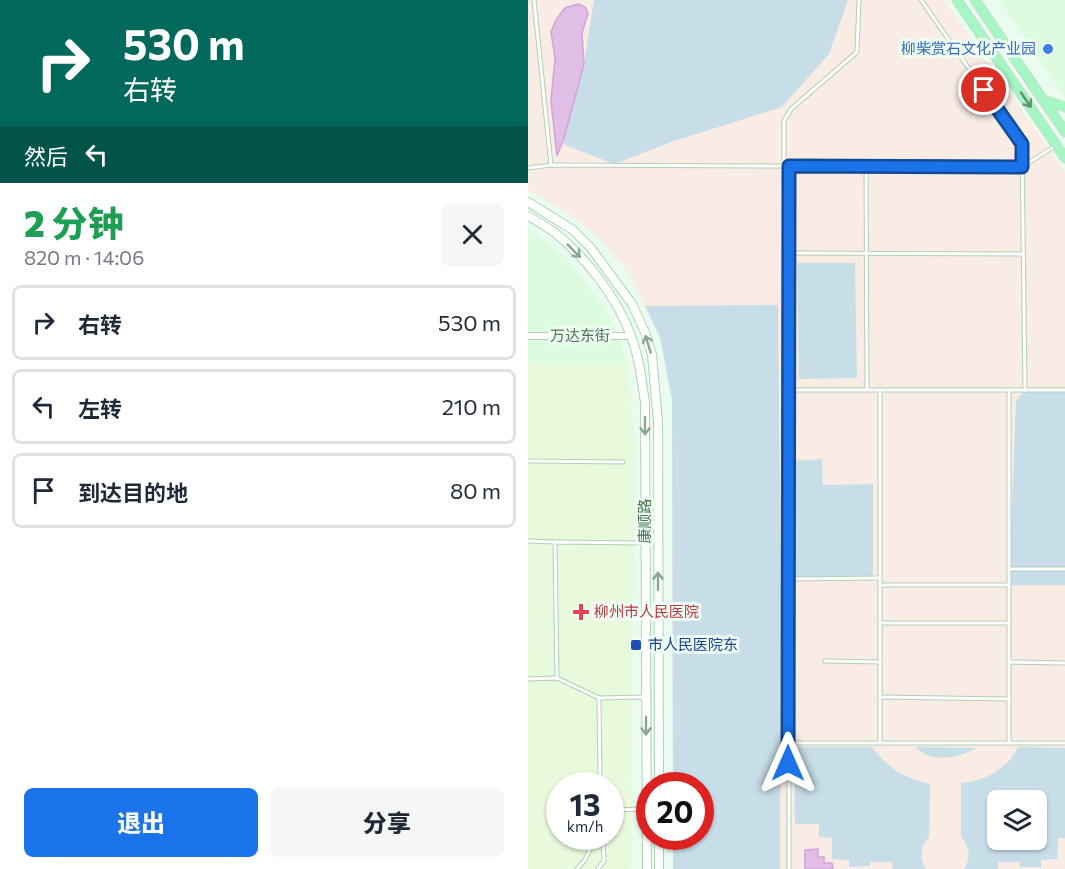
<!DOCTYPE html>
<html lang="zh">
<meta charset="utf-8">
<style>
body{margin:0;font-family:Commissioner,"Noto Sans SC",sans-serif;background:#f6f6f7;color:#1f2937;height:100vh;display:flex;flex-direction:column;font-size:22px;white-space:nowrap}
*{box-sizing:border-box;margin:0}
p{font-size:20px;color:#747a83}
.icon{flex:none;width:33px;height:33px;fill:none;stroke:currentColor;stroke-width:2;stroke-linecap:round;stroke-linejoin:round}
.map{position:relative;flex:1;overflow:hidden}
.sheet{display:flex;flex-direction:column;background:#fff;width:528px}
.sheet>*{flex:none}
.hud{background:#00695c;color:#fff;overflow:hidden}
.controls{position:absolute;left:459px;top:790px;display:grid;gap:12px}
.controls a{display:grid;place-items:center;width:60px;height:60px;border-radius:9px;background:#fff;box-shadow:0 2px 4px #0004;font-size:30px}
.speed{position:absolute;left:18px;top:772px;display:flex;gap:12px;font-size:30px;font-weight:700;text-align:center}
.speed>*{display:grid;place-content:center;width:78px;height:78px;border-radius:50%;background:#fff;box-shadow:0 2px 4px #0004;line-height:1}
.speed small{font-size:15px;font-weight:400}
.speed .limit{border:9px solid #d22;background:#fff;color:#111}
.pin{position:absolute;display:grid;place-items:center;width:51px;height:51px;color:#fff;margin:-26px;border:3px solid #fff;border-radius:50%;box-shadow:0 2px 6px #0007}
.me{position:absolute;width:66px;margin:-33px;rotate:0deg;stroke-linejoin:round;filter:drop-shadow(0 0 4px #0008)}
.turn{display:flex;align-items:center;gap:21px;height:126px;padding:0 24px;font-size:27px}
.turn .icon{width:78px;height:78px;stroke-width:2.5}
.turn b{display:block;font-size:42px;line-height:51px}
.then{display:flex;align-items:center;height:57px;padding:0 24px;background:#0003;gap:12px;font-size:22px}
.round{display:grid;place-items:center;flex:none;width:63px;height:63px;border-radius:9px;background:#f6f6f7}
.head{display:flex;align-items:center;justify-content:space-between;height:102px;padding:0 24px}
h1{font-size:36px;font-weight:800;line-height:45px;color:#1e9e55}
.cta{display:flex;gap:12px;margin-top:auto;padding:12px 24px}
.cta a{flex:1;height:69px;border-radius:9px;background:#1a73e8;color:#fff;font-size:24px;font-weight:800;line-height:69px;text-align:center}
.cta a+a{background:#f6f6f7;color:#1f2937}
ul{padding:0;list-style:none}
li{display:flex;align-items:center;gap:18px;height:75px;margin:0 12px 9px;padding:0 12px;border:3px solid #e0e1e3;border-radius:9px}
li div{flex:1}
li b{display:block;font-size:22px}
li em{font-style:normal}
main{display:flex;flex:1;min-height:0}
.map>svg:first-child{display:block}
</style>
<main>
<section class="sheet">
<div class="hud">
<div class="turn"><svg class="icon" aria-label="right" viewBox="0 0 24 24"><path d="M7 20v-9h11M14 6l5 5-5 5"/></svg><div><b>530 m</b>右转</div></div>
<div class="then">然后<svg class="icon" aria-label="left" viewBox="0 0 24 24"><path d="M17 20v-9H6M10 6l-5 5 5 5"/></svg></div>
</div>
<div class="head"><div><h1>2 分钟</h1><p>820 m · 14:06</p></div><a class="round"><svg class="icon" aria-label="close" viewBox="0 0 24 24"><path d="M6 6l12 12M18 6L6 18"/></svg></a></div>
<ul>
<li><svg class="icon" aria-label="right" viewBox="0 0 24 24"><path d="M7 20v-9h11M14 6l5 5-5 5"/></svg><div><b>右转</b></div><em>530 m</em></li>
<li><svg class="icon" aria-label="left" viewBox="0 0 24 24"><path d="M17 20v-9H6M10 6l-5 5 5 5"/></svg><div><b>左转</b></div><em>210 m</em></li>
<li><svg class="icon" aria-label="arrive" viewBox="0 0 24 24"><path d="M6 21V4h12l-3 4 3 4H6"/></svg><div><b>到达目的地</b></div><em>80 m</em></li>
</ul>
<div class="cta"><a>退出</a><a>分享</a></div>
</section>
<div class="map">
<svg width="537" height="869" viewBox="0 0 537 869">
<rect width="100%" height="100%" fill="#e9fcef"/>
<g fill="#ddfbde">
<path d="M471,0H537V98Z"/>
<path d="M0,228L37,257L74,304L87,328L100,365L0,364Z"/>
</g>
<path fill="#f8ece5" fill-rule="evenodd" d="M0,0H416L537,171V869H145V837H172V786H145L144,400L140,370L132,337L99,271L72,239L42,215L0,190ZM470,801H508V840H470Z"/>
<path fill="#e8f9dc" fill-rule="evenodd" d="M0,364L100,365L107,439L103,869H0ZM32,786H82V837H32Z"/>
<g fill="#c7dee9" fill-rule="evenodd">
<path d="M66,0H320L301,54L254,107L146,141L86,164L35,144L56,64Z"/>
<path d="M269,263H327L329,378L271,379Z"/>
<path d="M250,305L253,586L252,869H145V837H172V786H145L144,400L132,337L117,306Z"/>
<path d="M497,390H537V585H481L488,401Z"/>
<path d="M294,459L295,485L345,484V577L267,578L266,461Z"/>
<path d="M266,747H344C362,770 374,777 402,784L401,837C392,847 391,858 398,869H365L364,862H342V866L321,867V860L304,859V838L291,837V824H267Z"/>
<path d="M388,747L448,748C431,758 402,764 388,747Z"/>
<path d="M490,747L537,748V838H530L529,859L513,860V867H492L491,862H470V869H436C443,858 442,847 433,837V783C455,782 481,768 490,747ZM470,801H508V840H470Z"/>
</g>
<g fill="#e0bee5" stroke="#d1a4d7" stroke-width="1.5">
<path d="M50,4L57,7L60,13L54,33L56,64L36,138L29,156L23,101L27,58L23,32L28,20L37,8Z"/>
<path d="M290,849V857H296V863H304L305,869H277V850Z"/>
</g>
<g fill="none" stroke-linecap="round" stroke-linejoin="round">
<g stroke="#b1d0b7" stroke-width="5">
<g id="lane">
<path d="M6,0L23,165"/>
<path d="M393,0L494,144L497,390"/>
<path d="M256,166V121L263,109L329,52L331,0"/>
<path d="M338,167L339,390"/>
<path d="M0,168L23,165L494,167L527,146"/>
<path d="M261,253L495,254"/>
<path d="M261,390H537"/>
<path d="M352,390V743"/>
<path d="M481,390V743"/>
<path d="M0,461L95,462"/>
<path d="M0,541L27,542"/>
<path d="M481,569H537"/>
<path d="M261,579L352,578"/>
<path d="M352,585H481"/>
<path d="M352,623H481"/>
<path d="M297,661L352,662"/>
<path d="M481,662L537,663"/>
<path d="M29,678L27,542L117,543"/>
<path d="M0,679L29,678L71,698L117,697"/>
<path d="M352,697L481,699"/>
<path d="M71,698L72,786"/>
<path d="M260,743H537"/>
<path d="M82,810L117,809"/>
<path d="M49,869L57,860L68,837"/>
<path d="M70,869L76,861L75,837"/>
<path d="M261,869V166"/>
</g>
</g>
<g stroke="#b1d0b7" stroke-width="8">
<path id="street" d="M0,336H104"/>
</g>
<g stroke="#afd3b5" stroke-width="10">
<g id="secondary">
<path d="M0,202L45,230L63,248L104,304L117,332L124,355L130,422L131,786"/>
<path d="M0,216C9,221 19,227 27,233C58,257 90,299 103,336C111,357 114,381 117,403L119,869"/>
<path d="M131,837V869"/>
</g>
</g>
<g stroke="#cdd9ce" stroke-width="11">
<g id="primary">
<path d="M429,0L537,158"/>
<path d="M447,0L537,132"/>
<path d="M515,100L537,107"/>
</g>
</g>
<use href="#lane" stroke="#fff" stroke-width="3"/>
<use href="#street" stroke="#fff" stroke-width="6"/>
<use href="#secondary" stroke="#fff" stroke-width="8"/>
<use href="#primary" stroke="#a4f7c2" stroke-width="9"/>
</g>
<defs><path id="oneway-shaft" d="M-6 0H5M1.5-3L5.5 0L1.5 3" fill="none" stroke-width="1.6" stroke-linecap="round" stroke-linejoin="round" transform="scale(1.5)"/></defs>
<use stroke="#63966c" href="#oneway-shaft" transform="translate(498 100) rotate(56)"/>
<g stroke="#8ba68d">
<use href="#oneway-shaft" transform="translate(46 251) rotate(45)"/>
<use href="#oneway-shaft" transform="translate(120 344) rotate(-107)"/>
<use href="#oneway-shaft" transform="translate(117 426) rotate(90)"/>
<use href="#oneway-shaft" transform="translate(130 581) rotate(-90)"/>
<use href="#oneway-shaft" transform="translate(118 726) rotate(90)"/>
</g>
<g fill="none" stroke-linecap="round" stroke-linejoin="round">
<g stroke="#114b97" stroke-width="15">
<path id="route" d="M260,763L261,166L494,167V144L456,90"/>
</g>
<use href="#route" stroke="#1a73e8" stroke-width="10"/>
</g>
<circle fill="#3f7fe0" stroke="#effef4" stroke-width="2" cx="520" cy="49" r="6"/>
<path fill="#e0444e" stroke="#effef4" stroke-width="2" d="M50 603h6v6h6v6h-6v6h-6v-6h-6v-6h6z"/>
<rect fill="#1a4fb4" stroke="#effef4" stroke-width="2" x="102" y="639" width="12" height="12" rx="3"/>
<g text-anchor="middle" stroke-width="6" stroke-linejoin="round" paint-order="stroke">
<g font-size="15" fill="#366cbe" stroke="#effef4" text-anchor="end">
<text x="508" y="54">柳柴赏石文化产业园</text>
</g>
<g font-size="15" fill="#4d7650" stroke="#effef4">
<text x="52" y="341">万达东街</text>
<text transform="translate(117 521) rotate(-90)" y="5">康顺路</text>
</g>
<g font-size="15" fill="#be3a42" stroke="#effef4" text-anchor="start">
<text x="66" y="617">柳州市人民医院</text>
</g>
<g font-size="15" fill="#164399" stroke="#effef4" text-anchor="start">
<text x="120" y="650">市人民医院东</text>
</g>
</g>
</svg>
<div class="controls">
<a><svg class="icon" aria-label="layers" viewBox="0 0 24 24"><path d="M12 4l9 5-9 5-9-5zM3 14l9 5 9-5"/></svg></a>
</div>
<div class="speed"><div>13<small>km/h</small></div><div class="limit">20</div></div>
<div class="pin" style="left:456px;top:90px;background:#d93025"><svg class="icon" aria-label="arrive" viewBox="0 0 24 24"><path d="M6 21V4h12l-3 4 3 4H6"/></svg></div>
<svg class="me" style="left:260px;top:763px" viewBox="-20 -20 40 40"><path d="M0-17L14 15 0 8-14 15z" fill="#1a73e8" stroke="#fff" stroke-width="4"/></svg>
</div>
</main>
